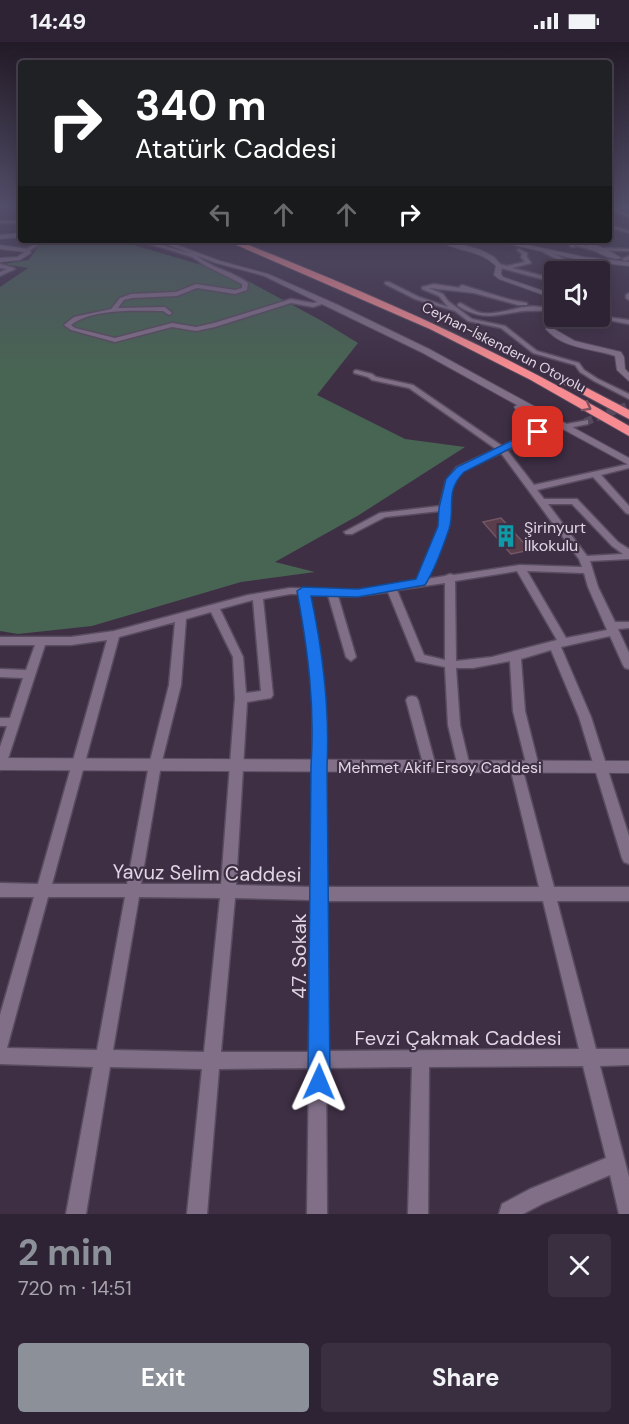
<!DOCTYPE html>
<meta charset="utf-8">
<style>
body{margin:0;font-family:"DM Sans",sans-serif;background:#3a2f40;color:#f1f3f6;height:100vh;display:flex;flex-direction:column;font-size:22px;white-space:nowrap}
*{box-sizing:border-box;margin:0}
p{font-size:20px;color:#a7a4ac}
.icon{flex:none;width:33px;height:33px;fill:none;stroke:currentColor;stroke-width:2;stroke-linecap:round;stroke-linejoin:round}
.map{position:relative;height:1172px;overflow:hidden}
.drawer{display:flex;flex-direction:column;background:#2e2334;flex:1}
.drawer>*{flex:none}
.hud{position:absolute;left:18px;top:18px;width:594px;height:183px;border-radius:6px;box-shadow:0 3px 15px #0003,0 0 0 2px #49404f;background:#202124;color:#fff;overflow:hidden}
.fabs{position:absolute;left:544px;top:219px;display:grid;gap:12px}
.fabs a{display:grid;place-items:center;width:66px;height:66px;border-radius:6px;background:#2e2334;box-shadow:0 3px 15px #0003,0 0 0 2px #49404f;font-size:30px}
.pin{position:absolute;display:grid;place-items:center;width:51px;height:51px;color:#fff;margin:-26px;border-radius:12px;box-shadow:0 3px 9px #0006}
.me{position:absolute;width:66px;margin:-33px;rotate:1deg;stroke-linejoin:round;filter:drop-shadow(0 0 4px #0008)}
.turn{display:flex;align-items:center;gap:21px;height:126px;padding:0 18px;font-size:27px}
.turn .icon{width:78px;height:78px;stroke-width:2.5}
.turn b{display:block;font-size:42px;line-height:51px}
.lanes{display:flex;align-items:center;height:57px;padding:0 18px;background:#0003;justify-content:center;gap:30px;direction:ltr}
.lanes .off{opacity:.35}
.round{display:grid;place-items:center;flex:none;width:63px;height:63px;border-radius:6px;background:#3a2f40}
.headline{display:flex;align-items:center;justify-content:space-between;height:102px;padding:0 18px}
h1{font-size:36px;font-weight:700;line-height:45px;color:#8c9099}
.primary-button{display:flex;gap:12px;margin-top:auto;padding:12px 18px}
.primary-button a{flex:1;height:69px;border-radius:6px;background:#8c9099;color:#fff;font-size:24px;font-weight:700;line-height:69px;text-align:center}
.primary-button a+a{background:#3a2f40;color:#f1f3f6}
.status{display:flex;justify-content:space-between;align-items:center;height:42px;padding:0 30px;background:#2e2334;direction:ltr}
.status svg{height:16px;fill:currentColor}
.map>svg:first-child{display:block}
</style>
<div class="status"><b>14:49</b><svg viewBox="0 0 49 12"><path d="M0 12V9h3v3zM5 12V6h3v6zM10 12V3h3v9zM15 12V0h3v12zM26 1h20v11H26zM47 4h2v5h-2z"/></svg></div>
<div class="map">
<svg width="629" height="1172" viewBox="0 0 629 1172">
<rect width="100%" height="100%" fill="#3e2f45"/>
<path fill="#486453" d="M46,198H127L130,202L239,234L322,279L358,301L317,353L405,397L465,405L359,473L275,520L315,530L241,540L92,584L18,592L0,589V245L28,226L3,222L29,218L39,203Z"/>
<path fill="#5a3e4b" stroke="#745764" stroke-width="1.5" d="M501,476L530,508L511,512L483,480Z"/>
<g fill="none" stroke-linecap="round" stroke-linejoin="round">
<path stroke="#56485d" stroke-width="8" stroke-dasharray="8 4" stroke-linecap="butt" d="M585,380L629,363"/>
<g stroke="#594c5f" stroke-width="3">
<g id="street">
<path d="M609,164L629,172V175L609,167Z"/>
<rect x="0" y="179" width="21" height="2"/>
<path d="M609,183L629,189V191L609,185Z"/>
<path d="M41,198H46L29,209L25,208Z"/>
<path d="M50,198L147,199L189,211L193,210C208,226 231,228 248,241L247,248L235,252L197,246L177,254L132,256L124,258L118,266L165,265L172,271L169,273L163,269C137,269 93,266 71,283L75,286L115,296L172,281L196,285L214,281L291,257L313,261L325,258L328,260L313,265L291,261L215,285L196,289L172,285L115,300L71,288L64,283L74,275L111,267L120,256L131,252L176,250L196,242L235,248L242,246V242L206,224L192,215L147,201L52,199Z"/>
<path d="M566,198L594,206L629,207V209L600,208L604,210L602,211L574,203L575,205H571Z"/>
<path d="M519,207L527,211V215L531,221L512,226L555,237V243L551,245L553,246V248L543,245L553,240L497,225L499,222L507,224L525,220L521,215L522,212L517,208Z"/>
<path d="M545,208L580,224L596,230C577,230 560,218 543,210Z"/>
<path d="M629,214V218L625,219L622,217Z"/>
<path d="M0,222L14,226L15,227L0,234V230L7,227L0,226Z"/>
<path d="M385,240H389L419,255L448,265L439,254L422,247V245L434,242L461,246L459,245L462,243L511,258L527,261V263H518L474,251L429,246L443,252L448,259L472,277L505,284L537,309L579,321L584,328L598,337L629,352V357L594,339L580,330L575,323L533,311L501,286L468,279L455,269L415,257L385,242Z"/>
<path d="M629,251V258L626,256V253Z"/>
<path d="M460,261C467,264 474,270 482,271C504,274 527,258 548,267C541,270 532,268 524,269C497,272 484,280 458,264V262Z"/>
<path d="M586,274H600L629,278V282Z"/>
<path d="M356,328L372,332L376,335L413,343L502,404L535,388L588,378V382L540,392L507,408L534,443L629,422V426L601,433L629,464V472L626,471L593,435L537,448L544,457H577L618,500L629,507V517L590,519L598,545L615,580H629V586L618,587L629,611V627L625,626L623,623L610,594L561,605L591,675L629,794V822L624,820L622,816L579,675L551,608L521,617L525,669L539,725L537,729L533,730L529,729L527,725L513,669L510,619L473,626H456L460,683L470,725L468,729L464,730L460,729L458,725L448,683L445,625L416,619L388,550L358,554H338L356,615L351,619L346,615L328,553H309L320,614L325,658L326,845H539L510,725L512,721L516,720L520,721L522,725L554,845H629V859H557L596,1007H629V1023L600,1024L629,1135V1172H619L610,1133L544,1161L523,1172H499L502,1162L530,1147L606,1116L583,1024L429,1025L428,1172H408L412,1025L326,1026L327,1172H307L309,1026L219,1027L207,1172H187L202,1027L110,1025L86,1172H66L93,1025L0,1022V973L34,855H0V841L38,842L107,598L71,603H45L6,723L4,727L0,728V705L7,684H0V676H10L23,636L0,635V627L26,628L35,603H0V595H71L114,589L248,553L290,546L358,548L417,539L439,484L440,469L385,475L352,492H346L344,490L380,471L440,464L446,439L457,425L496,407L409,346L372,338L368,335L354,331V329ZM501,411L579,517L582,525L520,523L454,533L450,532L445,534L427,537L449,484L448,466L454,439L463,429ZM548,462H572L612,504L623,512L587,514ZM517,529L557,598L492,615L456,619L455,539ZM527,529L584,531L588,545L607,588L566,596ZM445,541V618L424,613L397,548ZM290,552H299L309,614L313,658L311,845L236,843L247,660L271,656L273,653L263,557ZM253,558L261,649L246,651L243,615L220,567ZM211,570L233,615L235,656L221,842H141L161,723L181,643L186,577ZM175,580L169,643L149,723L127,842H52L119,595ZM48,855H125L97,1008L7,1006ZM139,855L220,856L204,1010L113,1008ZM235,856L311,858L309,1010H221ZM326,859H543L579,1007L326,1009Z"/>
<path d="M412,654L416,655L418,658L436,725L434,729L430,730L426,729L424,725L406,658L408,655Z"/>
</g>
</g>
<g stroke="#594c5f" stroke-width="2">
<g id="secondary">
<rect x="609" y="163" width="20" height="4"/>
<path d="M21,191V195L0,197V193Z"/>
<path d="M155,198H164L220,219L268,232L338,263L429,307L629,416V423L526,367L543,390L535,392L514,365L517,363L423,311L264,234L216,221Z"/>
<path d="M438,198H446L481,208L494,215L502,224L501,232L503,235L555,253V257L499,237L494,233L496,224C478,206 457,211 438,198Z"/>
<path d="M492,198H504L584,215L629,220V224L584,219Z"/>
<path d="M580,198C588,198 614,211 621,216C610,220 589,206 580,198Z"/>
<path d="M0,203L29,207L31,211L20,218L0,220V216L17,215L25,210L0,207Z"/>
<path d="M555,273V274H561L556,280L554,287L575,299L621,310L624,315L625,327L629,331V339L617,328L615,314C591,306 563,307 546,287L548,279Z"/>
<path d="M0,716L629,719V731L0,728Z"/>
</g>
</g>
<g stroke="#594c5f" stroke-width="2">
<g id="highway">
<path d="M225,198H236C372,252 504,310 629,384V394L529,337L430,287Z"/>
<path d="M562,333L629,368V377L558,339L556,337Z"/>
</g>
</g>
<use href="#street" fill="#816f88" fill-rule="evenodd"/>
<use href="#secondary" fill="#816f88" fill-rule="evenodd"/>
<use href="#highway" fill="#f68c91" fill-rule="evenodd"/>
</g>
<defs><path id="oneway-chevron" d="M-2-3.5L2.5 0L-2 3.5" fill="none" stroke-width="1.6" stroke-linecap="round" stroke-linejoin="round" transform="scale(1.5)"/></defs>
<use stroke="#7e5060" href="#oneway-chevron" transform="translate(587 365) rotate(29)"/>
<linearGradient id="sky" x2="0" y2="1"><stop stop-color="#221a26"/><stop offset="0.5" stop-color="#524d68"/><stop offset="1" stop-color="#524d68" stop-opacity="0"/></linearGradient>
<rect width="629" height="327" fill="url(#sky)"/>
<path fill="#1a73e8" stroke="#114b97" stroke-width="1.5" d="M534,388L543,390L464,430C444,451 456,464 449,487C443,505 435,527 425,543L358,555L311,554C323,611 330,665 327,724L330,1040L327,1048L319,1051L311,1048L308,1040L311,724C315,663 308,609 297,549L303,545L358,547L416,537L438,484L439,466L446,437L457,425Z"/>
<defs>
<g id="building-bare" transform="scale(1.8)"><path d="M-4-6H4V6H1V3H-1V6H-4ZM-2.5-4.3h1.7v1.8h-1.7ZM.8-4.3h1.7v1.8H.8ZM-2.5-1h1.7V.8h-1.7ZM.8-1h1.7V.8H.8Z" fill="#0f9aa8" stroke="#3e2f45" stroke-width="2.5" paint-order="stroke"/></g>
</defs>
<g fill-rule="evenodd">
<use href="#building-bare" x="506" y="494"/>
</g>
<g text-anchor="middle" stroke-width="4.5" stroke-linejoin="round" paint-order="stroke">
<g font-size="14" fill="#e0d6e4" stroke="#3e2f45">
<text transform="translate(504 305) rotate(27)" y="5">Ceyhan-İskenderun Otoyolu</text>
</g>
<g font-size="16" fill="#e0d6e4" stroke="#3e2f45" text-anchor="start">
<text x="524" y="491">Şirinyurt<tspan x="524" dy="18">İlkokulu</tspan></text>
</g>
<g font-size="16" fill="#e0d6e4" stroke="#3e2f45">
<text x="440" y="731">Mehmet Akif Ersoy Caddesi</text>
</g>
<g font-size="20" fill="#e0d6e4" stroke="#3e2f45">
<text transform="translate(207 831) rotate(1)" y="7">Yavuz Selim Caddesi</text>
<text transform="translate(299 914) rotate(-90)" y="7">47. Sokak</text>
<text x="458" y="1003">Fevzi Çakmak Caddesi</text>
</g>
</g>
</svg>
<div class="fabs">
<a><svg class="icon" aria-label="sound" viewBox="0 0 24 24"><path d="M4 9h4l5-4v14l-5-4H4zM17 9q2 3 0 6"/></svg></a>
</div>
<div class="pin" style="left:538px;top:390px;background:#d93025"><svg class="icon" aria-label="arrive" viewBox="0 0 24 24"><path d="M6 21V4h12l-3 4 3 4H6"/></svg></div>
<svg class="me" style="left:319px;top:1040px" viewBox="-20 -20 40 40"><path d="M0-17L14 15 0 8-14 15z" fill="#1a73e8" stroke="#fff" stroke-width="4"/></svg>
<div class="hud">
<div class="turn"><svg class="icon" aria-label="right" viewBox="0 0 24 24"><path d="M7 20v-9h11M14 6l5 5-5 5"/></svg><div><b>340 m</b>Atatürk Caddesi</div></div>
<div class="lanes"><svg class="icon off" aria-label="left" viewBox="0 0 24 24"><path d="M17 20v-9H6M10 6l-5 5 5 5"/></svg><svg class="icon off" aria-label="ahead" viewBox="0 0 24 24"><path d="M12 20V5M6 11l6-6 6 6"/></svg><svg class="icon off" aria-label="ahead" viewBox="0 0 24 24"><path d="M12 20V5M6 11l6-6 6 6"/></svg><svg class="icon" aria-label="right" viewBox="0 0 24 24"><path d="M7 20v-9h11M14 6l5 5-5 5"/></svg></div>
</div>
</div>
<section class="drawer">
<div class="headline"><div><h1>2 min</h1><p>720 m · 14:51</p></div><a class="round"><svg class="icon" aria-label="close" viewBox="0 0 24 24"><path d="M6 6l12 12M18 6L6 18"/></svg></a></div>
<div class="primary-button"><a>Exit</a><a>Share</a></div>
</section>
